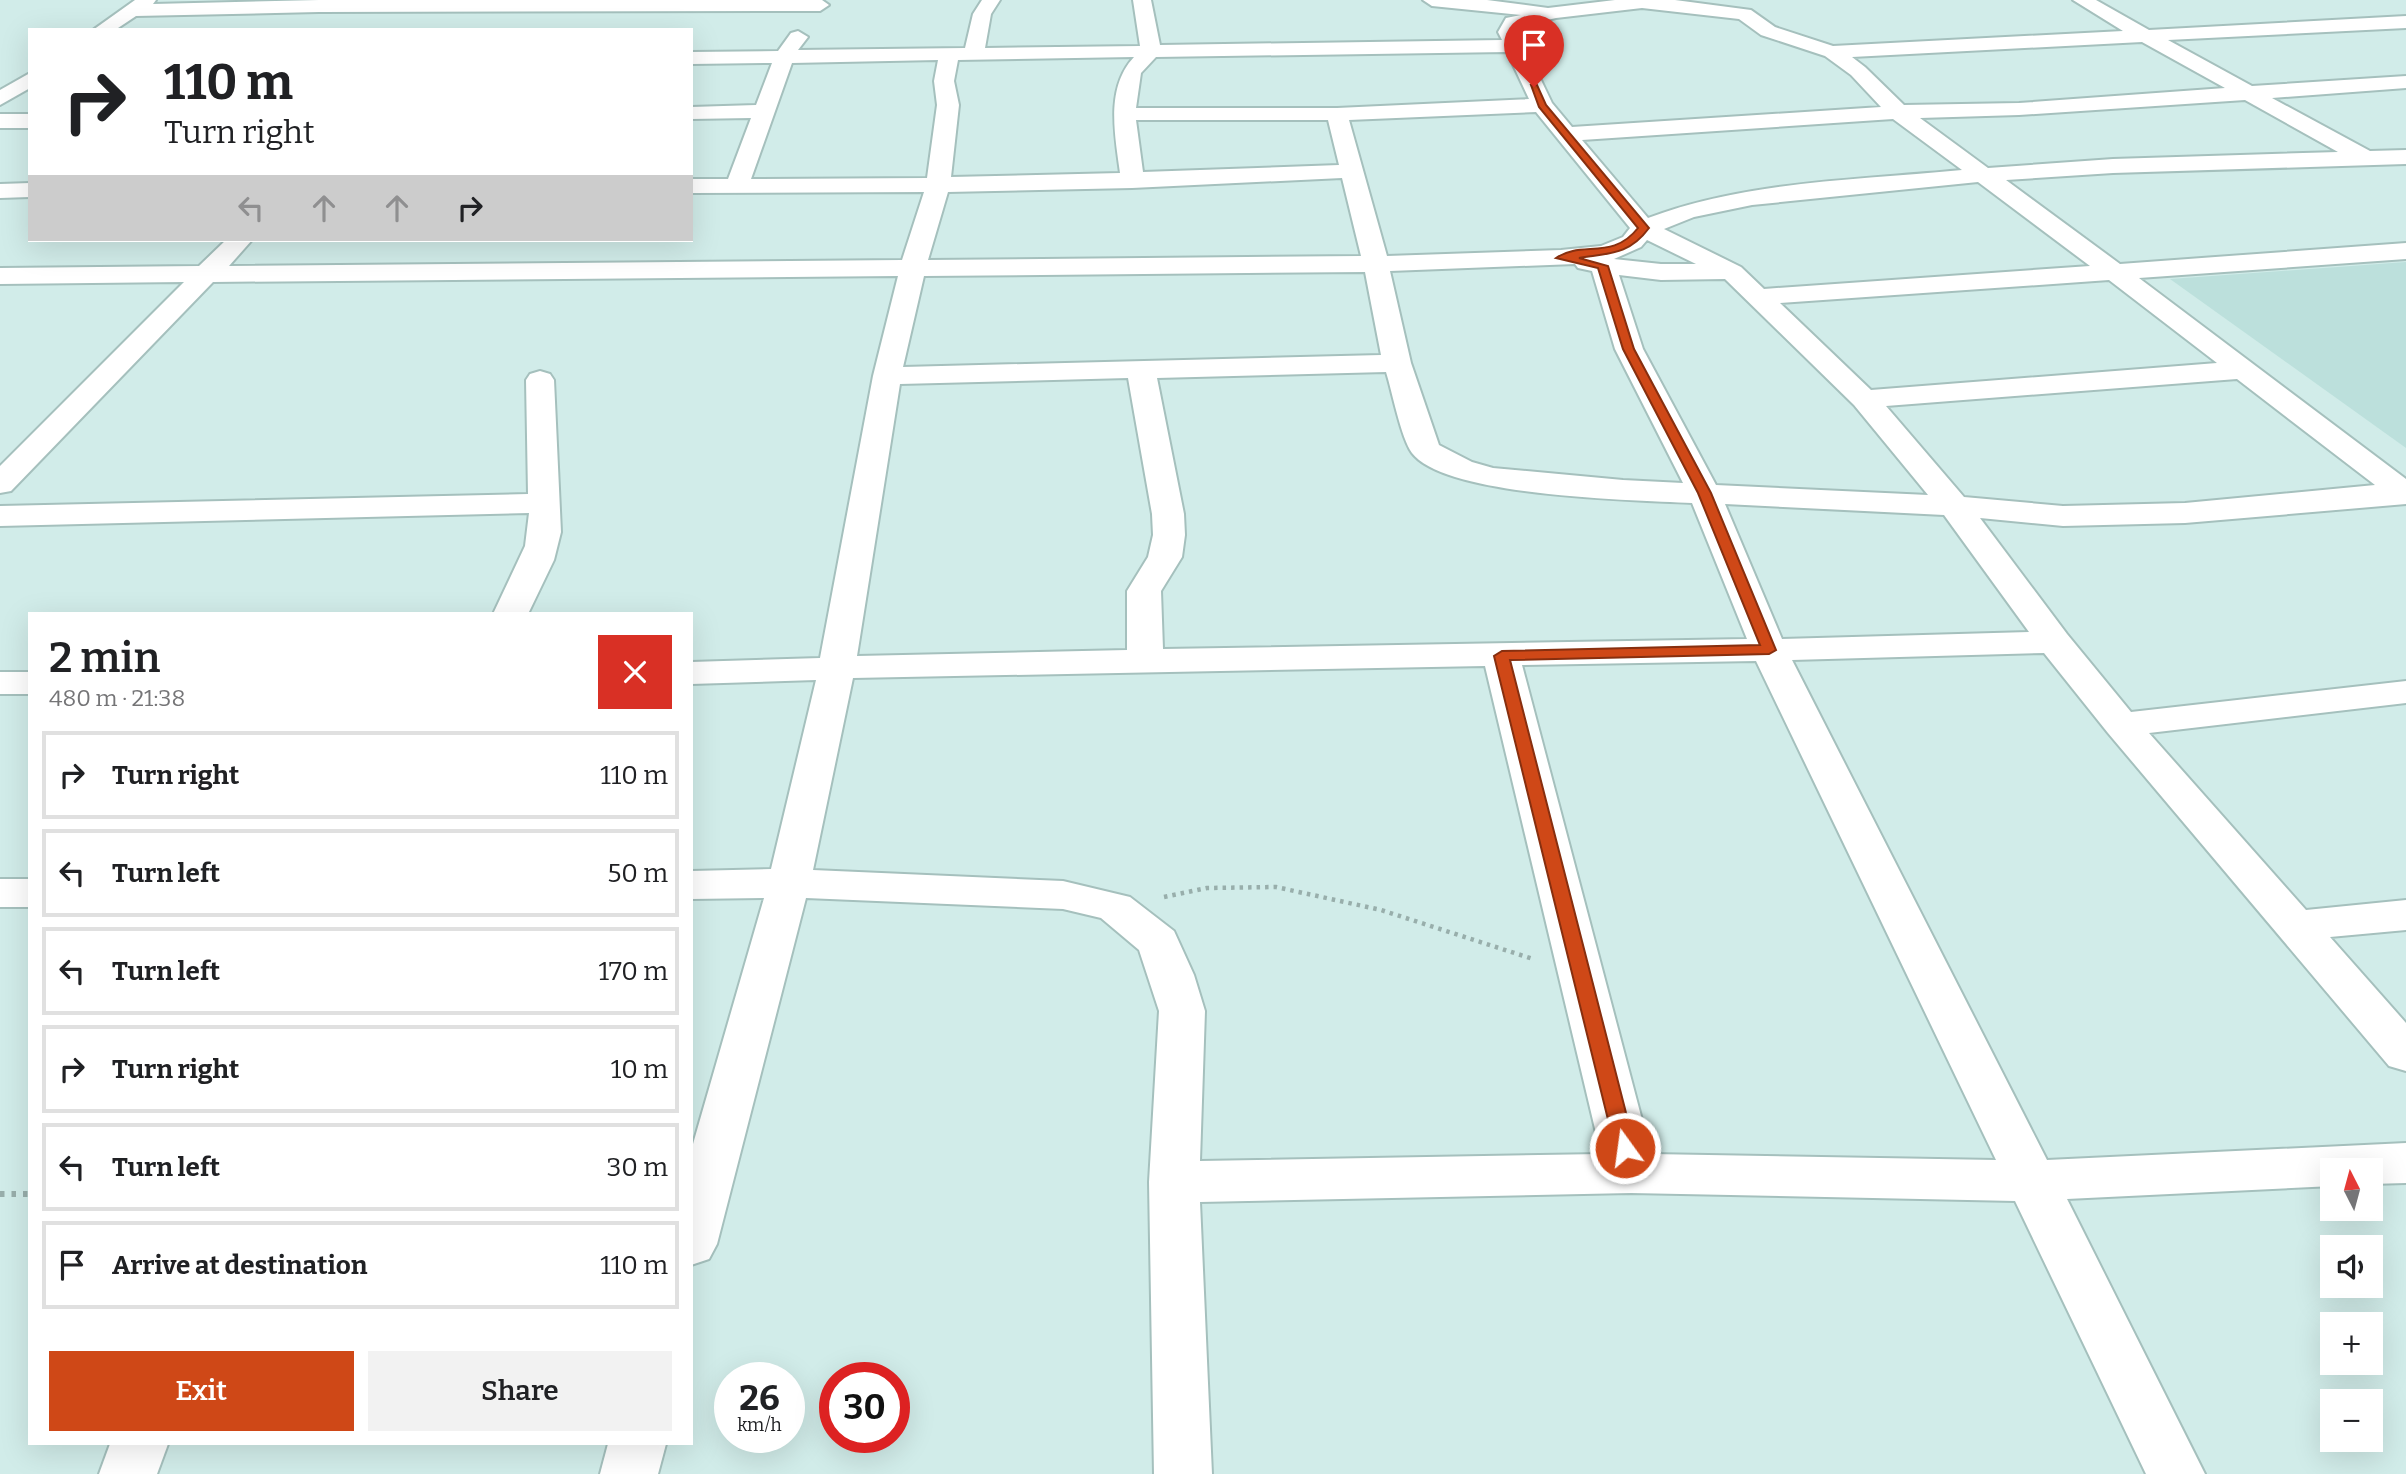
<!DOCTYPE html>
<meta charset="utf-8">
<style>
body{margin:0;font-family:Bitter,serif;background:#f2f2f2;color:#202124;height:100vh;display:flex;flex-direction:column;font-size:26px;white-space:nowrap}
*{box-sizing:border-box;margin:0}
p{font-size:23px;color:#757577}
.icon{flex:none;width:38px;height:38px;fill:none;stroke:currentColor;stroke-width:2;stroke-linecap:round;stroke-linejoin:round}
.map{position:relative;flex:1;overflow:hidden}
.details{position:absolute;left:28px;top:612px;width:665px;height:833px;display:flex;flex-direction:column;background:#fff;border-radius:0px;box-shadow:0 7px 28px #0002}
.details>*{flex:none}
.banner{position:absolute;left:28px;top:28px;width:665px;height:214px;border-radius:0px;box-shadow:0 7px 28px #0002;background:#fff;color:#202124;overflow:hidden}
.needle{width:46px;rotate:354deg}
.fabs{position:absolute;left:2320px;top:1158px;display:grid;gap:14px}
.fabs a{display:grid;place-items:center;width:63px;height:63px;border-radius:0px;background:#fff;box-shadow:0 7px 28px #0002;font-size:35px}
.speed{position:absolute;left:714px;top:1362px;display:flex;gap:14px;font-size:35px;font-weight:700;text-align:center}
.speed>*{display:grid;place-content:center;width:91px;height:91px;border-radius:50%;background:#fff;box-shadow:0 7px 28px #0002;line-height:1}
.speed small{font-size:18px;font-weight:400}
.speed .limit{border:10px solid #d22;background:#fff;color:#111}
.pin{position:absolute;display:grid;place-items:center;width:60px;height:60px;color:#fff;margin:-72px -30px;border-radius:50% 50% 50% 0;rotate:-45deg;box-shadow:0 0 7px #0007}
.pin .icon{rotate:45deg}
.me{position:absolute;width:77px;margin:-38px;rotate:346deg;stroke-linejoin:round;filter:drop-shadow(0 0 5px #0008)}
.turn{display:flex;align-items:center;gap:24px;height:147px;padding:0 21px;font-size:32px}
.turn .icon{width:91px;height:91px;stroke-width:2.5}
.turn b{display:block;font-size:49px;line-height:60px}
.lanes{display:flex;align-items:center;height:66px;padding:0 21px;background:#0003;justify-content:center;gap:35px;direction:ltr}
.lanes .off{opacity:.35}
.round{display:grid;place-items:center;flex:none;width:74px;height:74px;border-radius:0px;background:#f2f2f2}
.head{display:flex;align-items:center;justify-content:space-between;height:119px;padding:0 21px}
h1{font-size:42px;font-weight:600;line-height:52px}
.cta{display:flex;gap:14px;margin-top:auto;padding:14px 21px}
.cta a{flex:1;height:80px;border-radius:0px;background:#cf4817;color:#fff;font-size:28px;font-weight:600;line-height:80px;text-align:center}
.cta a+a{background:#f2f2f2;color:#202124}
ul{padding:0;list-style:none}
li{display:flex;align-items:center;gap:21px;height:88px;margin:0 14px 10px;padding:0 7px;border:4px solid #e0e0e0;border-radius:0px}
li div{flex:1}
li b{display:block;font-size:26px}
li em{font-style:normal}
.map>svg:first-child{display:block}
</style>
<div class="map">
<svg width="2406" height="1474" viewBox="0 0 2406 1474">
<rect width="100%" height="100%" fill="#d1ece9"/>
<path fill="#bce0dc" d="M2406,262V448L2170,279Z"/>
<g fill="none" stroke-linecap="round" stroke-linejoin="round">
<g stroke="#a5c0bd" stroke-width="4">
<g id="street">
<path d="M135,0H156L153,4L319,0H822L829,5L820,11L319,12L136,16L115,30H93Z"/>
<path d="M982,0H1000L991,14L985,48L1140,46L1133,0H1151L1160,45L1502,40L1498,32L1506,18L1521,15L1432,6L1423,0H1487L1548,8L1615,0H1675L1751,10L1775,27L1833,46L2123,31L2073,0H2096L2149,30L2406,16V28L2168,40L2252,86L2406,76V88L2272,98L2370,151L2406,150V164L2113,173L2006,180L2120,264L2406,243V259L2139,278L2406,479V504L2185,523L2063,526L1980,518L2067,634L2131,712L2406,681V703L2149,733L2306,910L2406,900V930L2330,937L2406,1023V1071L2389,1066L2108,733L2044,653L1792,660L2047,1160L2406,1143V1183L2371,1184V1171H2333V1186L2067,1199L2205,1474H2146L2015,1201L1631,1193L1200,1202L1212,1474H1154L1149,1182L1159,1011L1139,950L1101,918L1063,909L806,898L717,1244L709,1259L691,1265V1151L764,898L691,899V871L771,869L816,680L691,684V662L820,658L873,376L898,276L213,282L11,491L0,493V466L184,282L0,284V268L199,266L226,240H252L229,266L902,260L924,192L691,193V179H728L751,118L691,119V107L756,105L772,63L691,64V52L778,51L791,33L798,31L808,37L798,50L965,48L973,14ZM1642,8L1739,19L1761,35L1825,56L1851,75L1881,107L1572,127L1552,103L1518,32L1521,26L1556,18ZM2142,42L2225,88L2019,103L1904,105L1865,67L1852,57ZM1507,52L1529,99L1337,108H1136L1141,73L1156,57ZM1134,57C1105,88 1115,135 1120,173L951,177L959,105L954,81L958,60ZM938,60L934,81L937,105L927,178L751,179L792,63ZM2245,100L2338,152L2113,159L1988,168L1920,118L2019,115ZM1536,112L1630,228L1623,237L1601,246L1561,250L1387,256L1349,120ZM1893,119L1962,170C1858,180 1746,181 1648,218L1582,140ZM1136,120H1328L1339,165L1143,172ZM1342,178L1361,256L928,260L948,192L1132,188ZM1978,182L2090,266L1764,289L1741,267L1664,229L1694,217L1752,205ZM1647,240L1696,264H1661L1614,259L1641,247ZM1575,264L1578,268L1592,271L1615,349L1683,483L1623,480L1493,468L1472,462L1439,445L1411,363L1390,271ZM1365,272L1381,355L903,367L924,276ZM1619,275L1661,280L1725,279L1854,405L1928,495L1716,485L1643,349ZM2109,280L2217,363L1871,390L1780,303ZM1386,372C1392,391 1401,438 1412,453C1445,497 1636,500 1692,503L1747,639L1163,649L1161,591L1182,557L1185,535L1184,514L1157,378ZM1128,378L1152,514L1153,535L1148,557L1127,591V650L857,656L900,384ZM2237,379L2375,485L2185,503L2063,506L1964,497L1886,406ZM1725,504L1944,515L2029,632L1782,639ZM1756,661L1996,1160L1651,1154L1522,665ZM1485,666L1601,1154L1200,1161L1205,1011L1194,975L1174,931L1130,897L1063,881L813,870L853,678Z"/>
<path d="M30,73V88L0,105V90Z"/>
<rect x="0" y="114" width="30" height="14"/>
<path d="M30,183V197L0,198V184Z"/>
<path d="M540,371L550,374L554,380L561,532L554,560L528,614H493L525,546L529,513L0,526V506L528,494L526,380L530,374Z"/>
<rect x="0" y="672" width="30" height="22"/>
<rect x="0" y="879" width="30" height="28"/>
<path d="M110,1444H168L157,1474H99Z"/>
<path d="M608,1444H666L658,1474H600Z"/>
</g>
</g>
<path stroke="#98aeab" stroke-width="4.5" stroke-dasharray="3.5 5" stroke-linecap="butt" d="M1164,897L1207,888L1276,887L1381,910L1533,959"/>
<path stroke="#98aeab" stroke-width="6" stroke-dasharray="4.5 7" stroke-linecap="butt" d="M0,1194H30"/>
<use href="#street" fill="#fff" fill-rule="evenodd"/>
</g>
<path fill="#cf4817" stroke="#872f0f" stroke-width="2" d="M1531,85H1537L1546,105L1649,228C1629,255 1610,253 1579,258L1608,266L1634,349L1711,493L1776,650L1769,654L1510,660L1635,1148L1632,1154L1625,1156L1618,1154L1615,1148L1494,656L1502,651L1760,645L1698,493L1623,349L1598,268L1556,258C1582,240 1612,261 1638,228L1539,107Z"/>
</svg>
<div class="fabs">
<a><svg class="needle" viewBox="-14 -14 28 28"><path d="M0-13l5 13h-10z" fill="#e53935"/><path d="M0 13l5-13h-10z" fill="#757577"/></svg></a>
<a><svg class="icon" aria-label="sound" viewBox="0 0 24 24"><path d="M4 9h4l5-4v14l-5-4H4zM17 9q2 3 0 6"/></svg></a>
<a>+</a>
<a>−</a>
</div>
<div class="speed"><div>26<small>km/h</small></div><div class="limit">30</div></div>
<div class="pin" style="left:1534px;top:87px;background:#d93025"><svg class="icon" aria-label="arrive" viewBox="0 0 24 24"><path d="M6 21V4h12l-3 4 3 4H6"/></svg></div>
<svg class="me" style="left:1625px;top:1148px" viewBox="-20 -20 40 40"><circle r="17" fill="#cf4817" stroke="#fff" stroke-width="3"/><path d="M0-11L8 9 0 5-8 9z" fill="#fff"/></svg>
<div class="banner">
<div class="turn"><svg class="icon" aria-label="right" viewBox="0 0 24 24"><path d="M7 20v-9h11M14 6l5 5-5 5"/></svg><div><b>110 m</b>Turn right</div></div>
<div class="lanes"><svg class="icon off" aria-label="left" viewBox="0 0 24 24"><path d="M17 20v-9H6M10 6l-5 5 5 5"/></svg><svg class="icon off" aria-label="ahead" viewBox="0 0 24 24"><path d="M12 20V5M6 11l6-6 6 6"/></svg><svg class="icon off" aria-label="ahead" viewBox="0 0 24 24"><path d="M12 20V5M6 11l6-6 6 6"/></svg><svg class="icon" aria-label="right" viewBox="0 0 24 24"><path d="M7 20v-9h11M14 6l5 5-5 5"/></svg></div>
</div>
<section class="details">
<div class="head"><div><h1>2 min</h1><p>480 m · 21:38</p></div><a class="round" style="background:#d93025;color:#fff"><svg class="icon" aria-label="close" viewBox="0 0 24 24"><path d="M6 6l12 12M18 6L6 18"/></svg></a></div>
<ul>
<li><svg class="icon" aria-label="right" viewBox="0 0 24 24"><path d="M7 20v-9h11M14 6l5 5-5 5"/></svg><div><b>Turn right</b></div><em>110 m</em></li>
<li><svg class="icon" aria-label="left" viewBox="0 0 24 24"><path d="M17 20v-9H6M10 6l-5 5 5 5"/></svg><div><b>Turn left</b></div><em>50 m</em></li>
<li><svg class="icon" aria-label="left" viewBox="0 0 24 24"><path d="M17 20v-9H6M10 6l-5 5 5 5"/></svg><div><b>Turn left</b></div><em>170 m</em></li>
<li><svg class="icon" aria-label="right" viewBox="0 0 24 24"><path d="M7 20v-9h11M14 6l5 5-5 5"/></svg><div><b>Turn right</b></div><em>10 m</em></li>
<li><svg class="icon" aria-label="left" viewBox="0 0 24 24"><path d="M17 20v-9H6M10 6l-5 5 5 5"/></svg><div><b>Turn left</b></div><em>30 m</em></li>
<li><svg class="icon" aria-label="arrive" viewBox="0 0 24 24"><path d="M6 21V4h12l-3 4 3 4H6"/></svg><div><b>Arrive at destination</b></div><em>110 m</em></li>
</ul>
<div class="cta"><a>Exit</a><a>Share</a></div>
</section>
</div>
